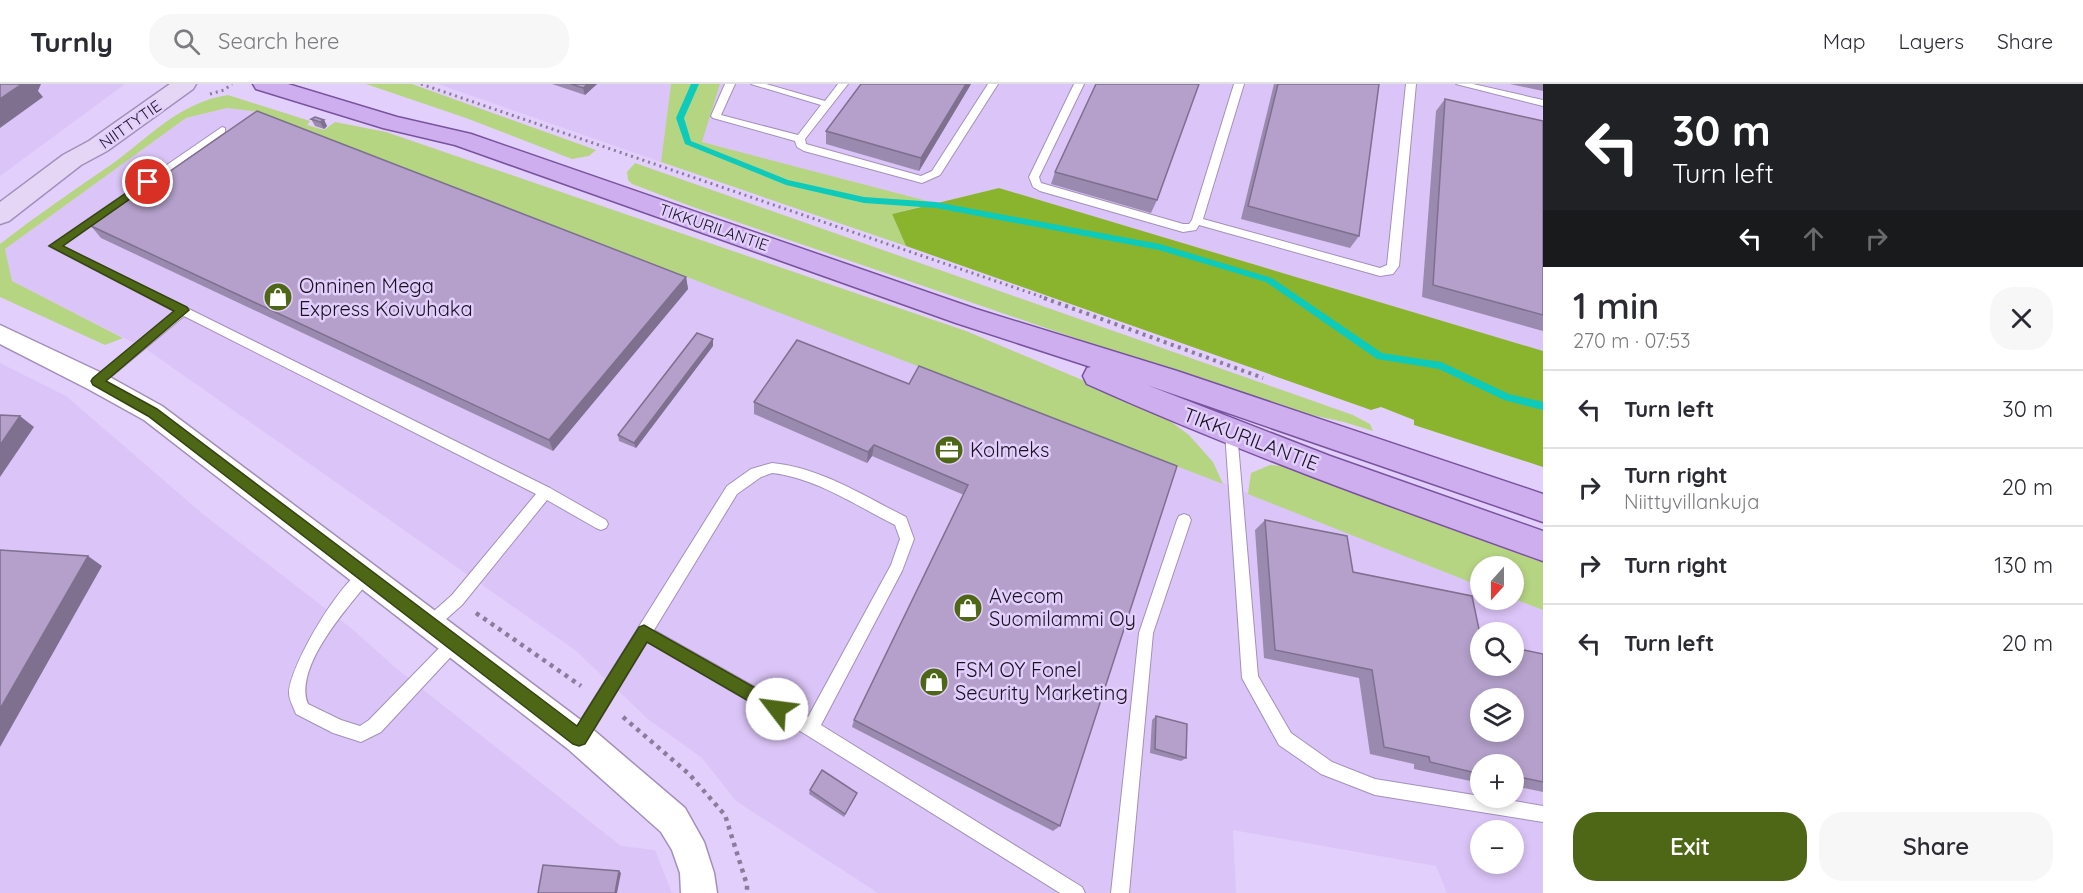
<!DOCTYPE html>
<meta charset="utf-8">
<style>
body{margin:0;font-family:Quicksand,sans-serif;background:#f7f7f7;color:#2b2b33;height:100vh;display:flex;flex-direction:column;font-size:22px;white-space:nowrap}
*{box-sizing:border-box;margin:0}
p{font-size:20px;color:#7c7c81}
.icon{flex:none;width:33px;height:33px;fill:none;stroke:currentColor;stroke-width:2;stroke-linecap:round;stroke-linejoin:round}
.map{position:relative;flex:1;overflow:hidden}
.details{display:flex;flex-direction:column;background:#fff;width:540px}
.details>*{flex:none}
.hud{background:#202124;color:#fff;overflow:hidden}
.needle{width:39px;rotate:201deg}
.buttons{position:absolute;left:1470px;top:472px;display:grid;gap:12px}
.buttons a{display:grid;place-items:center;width:54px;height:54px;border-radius:50%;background:#fff;box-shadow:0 3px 9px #0003;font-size:30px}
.pin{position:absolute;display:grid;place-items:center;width:51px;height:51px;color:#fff;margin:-26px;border:3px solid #fff;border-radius:50%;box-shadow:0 2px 6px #0007}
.me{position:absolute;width:66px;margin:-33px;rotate:300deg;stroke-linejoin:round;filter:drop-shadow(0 0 4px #0008)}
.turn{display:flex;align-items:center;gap:21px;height:126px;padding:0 30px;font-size:27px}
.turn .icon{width:78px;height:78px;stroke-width:2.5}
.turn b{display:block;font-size:42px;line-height:51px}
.lanes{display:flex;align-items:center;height:57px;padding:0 30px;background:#0003;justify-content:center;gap:30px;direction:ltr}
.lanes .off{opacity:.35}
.round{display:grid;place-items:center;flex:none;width:63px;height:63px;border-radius:24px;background:#f7f7f7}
.overview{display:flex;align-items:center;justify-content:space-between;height:102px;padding:0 30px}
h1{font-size:36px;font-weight:600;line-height:45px}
.action{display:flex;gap:12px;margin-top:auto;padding:12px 30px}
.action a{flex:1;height:69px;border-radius:24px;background:#4e6717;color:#fff;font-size:24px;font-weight:600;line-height:69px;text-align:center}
.action a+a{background:#f7f7f7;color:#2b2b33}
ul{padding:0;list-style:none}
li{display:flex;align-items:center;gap:18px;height:78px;padding:0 30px;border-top:2px solid #e1e1e2}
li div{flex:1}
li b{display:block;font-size:22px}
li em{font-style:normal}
header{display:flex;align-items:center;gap:36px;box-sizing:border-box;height:84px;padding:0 30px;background:#fff;border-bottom:2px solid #e1e1e2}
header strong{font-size:28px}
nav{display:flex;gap:33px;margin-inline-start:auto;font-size:21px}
.search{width:420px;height:54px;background:#f7f7f7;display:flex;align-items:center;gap:15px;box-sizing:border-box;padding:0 21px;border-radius:24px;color:#7c7c81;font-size:22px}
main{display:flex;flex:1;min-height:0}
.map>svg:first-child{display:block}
</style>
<header>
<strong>Turnly</strong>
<div class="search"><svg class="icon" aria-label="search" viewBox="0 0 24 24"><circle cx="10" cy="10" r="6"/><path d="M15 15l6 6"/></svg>Search here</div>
<nav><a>Map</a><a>Layers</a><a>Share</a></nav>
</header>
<main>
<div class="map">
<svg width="1543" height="809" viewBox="0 0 1543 809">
<rect width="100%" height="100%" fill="#e3cffb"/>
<g fill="#dbc4f7" fill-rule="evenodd">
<path d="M0,0H125L0,92Z"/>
<path d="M438,0H671L661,78Z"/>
<path d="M720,0H1543V267L999,104L935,119L702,58Z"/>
<path d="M227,24L260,28L1216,396L1480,502V516L1514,515L1543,526V809H1447L1436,782L1233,746L1236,809H878L736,717L702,674L648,635L575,566L146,265L12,197L5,165L186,34ZM1480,549H1514V582H1480ZM1480,615H1514V648H1480ZM1480,681H1514V714H1480ZM1480,747H1514V780H1480Z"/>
<path d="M0,279L66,312L204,431L352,545L397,585L621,762L655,766L672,809H0Z"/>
</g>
<g fill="#b6d583">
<path d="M366,0H412L596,66L589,72L572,75L466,34Z"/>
<path d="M671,0H720L702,58L935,119L892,130L906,162L661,78Z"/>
<path d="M228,11L310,37L307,41L324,46L335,38L386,48L966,247L1158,328L1189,351L1213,378L1223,400L260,28L227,24L186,34L5,165L12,197L123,254L105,261L0,213V160C36,132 74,106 112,80C151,52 178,19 228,11Z"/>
<path d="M635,79L1353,331L1370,340L1373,347L1344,338L1279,324L693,123L632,100L628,96L627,88Z"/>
<path d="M1270,381L1283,382L1543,475V526L1514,515V483H1480V502L1248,410L1251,389Z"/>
</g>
<path fill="#8ab42d" d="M999,104L1543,267V383L1414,341V336L1381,323L1371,326L906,162L892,130Z"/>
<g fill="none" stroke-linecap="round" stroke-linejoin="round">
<path fill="#0dcabb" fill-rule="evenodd" d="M691,0H699L684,34L691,57L788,96L864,113L936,118L1160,160L1272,194L1382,269L1441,278L1509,310L1543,318V326L1504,316L1439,285L1377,275L1266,198L1159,166L936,124L864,119L786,101L685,60L676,34Z"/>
<g stroke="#a390ba" stroke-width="2">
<g id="service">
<path d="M725,0H735L721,31L798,51L821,21L751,0H766L825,17L838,0H848L805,55L806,60L921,92L932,87L988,0H998L940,91L922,99L804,67L797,63L795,57L713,34L711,32Z"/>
<path d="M1074,0H1084L1039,93L1041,99L1183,140H1189L1192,136L1234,0H1244L1203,135L1380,184L1387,181L1406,0H1416L1399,182L1393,190L1380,192L1199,141L1196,146L1183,148L1040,107L1033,103L1029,93Z"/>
<path d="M1456,0H1473L1543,16V22Z"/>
<path d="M222,43L225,44V48L62,162L550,404L606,436L608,440L606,444L601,446L596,444L547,416L462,521L435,545L430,547L425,545L423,540L425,535L452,511L536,410L184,232L101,301H93L91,298L93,295L174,227L49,162Z"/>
<path d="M1231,343L1237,348L1258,592L1291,649L1332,678L1375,695L1480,712V714H1496L1543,722V738L1375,711L1321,690L1279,661L1242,594L1225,348Z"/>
<path d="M772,379C819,383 864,412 906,433L914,455L902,487L821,641L1082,803L1085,809H1060L805,650L647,558L585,660L579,662L573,660L571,654L573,648L727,402L751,385ZM772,389C816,394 857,422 895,441L900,455L891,481L808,633L654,546L737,410L761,393Z"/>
<path d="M1184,430L1189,432L1191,436L1153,549L1129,809H1111L1139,549L1177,436L1179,432Z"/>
<path d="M365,485L370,486L372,491L370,496C349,522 293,583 308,620L341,636L360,642L369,636L449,554L454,552L459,554L462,559L459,564L381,648L361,658L333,649L296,630C294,624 289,616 289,609C289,583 342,493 365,485Z"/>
</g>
</g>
<g stroke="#a390ba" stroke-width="3">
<path id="minor" d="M0,241L106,291L162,322L590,643L685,724L704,758L714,789L717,809H681L680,789L672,766L661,748L568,665L144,336L88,305L0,260Z"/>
</g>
<g stroke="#a390ba" stroke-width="3">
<path id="secondary" d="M170,0H196L193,5L107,67L81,81L9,137L0,140V118L63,71L89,57Z"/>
</g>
<g stroke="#79549e" stroke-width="3">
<path id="primary" d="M253,0H288L397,33L471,50L976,225L1177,287L1543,410V438L1147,301L1330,372L1543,447V477C1389,422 1236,367 1087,300L1083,292L1087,284L1091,283L956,239L455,61L383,44L256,5Z"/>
</g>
<g stroke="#8b7c9c" stroke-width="3" stroke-dasharray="2 4" stroke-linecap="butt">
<path d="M421,0L1048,215"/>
<path d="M210,10L224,6L232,0"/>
</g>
<path stroke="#8b7c9c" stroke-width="4" stroke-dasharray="3 4.5" stroke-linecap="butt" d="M1044,214L1263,294"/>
<g stroke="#8b7c9c" stroke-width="4.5" stroke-dasharray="4 5" stroke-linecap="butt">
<path d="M476,529L581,602"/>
<path d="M623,633L689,690L725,731L747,801V809"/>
</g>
<use href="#service" fill="#fff" fill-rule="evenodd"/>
<use href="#minor" fill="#fff" fill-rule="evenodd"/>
<use href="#secondary" fill="#e6d6f6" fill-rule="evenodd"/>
<use href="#primary" fill="#ceaeee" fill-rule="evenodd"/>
</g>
<g fill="#9b8aaf">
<path d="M552,0H597L585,11Z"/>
<path d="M861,0H971L919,87L826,60V47Z"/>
<path d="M1274,0H1379L1359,152L1350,164L1241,135Z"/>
<path d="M1510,0H1543V7Z"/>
<path d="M1445,15L1543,37V247L1422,213L1436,27Z"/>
<path d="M311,35L324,36L327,42L324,45L315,42Z"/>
<path d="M1055,88L1157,116L1151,129L1051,100Z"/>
<path d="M91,142L686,193L688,205L553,367L101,154Z"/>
<path d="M713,262L636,364L619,357L618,351Z"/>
<path d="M909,300L1177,382L1060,742L1053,747L852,643L854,636L964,411L872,372L867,379L754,330V318Z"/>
<path d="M1265,436L1353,488L1480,582L1543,570V708L1514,702V681H1480V699L1414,685V680L1370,670L1359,594L1264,574L1255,446Z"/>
<path d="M1156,632L1186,674L1181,677L1150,669L1152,636Z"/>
<path d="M810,706L856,712L844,733L809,710Z"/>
</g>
<g fill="#7e708e">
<path d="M22,0H41L38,7L43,13L0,44V15Z"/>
<path d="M588,0H597L585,11L583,4Z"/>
<path d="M966,0H971L919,87L921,74Z"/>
<path d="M324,36L327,42L324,45L320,38Z"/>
<path d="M686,193L688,205L553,367L549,356Z"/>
<path d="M713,255V262L636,364L634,359Z"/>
<path d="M20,332L34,343L0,393V361Z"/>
<path d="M874,361L872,372L867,379L868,368Z"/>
<path d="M88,472L102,482L0,663V625Z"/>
<path d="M619,787L621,789L617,809H615Z"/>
</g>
<g fill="#b4a0cb" stroke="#7e708e" stroke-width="1.5" fill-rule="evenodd">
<path d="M0,0H22L0,15Z"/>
<path d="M571,0H588L583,4Z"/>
<path d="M861,0H966L921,74L826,47Z"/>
<path d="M1096,0H1199L1157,116L1055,88Z"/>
<path d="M1278,0H1379L1359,152L1248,122Z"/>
<path d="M1445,15L1543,37V231L1433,201Z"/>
<path d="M257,27L686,193L549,356L91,142Z"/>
<path d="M315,33L324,36L320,38L311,35Z"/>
<path d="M697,249L713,255L634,359L618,351Z"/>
<path d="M797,256L909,300L919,282L1177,382L1060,742L854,636L968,401L874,361L868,368L754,318Z"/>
<path d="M0,331L20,332L0,361Z"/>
<path d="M1265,436L1347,452L1353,488L1472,512L1480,550V582H1514V564L1543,570V698L1514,692V681H1480V690L1430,678L1429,673L1384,663L1372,586L1275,566ZM1480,615H1514V648H1480Z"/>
<path d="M0,466L88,472L0,625Z"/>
<path d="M1156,632L1187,640L1186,674L1155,665Z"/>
<path d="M822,686L857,709L845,730L810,706Z"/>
<path d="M543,781L619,787L615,809H538Z"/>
</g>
<path fill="#4e6717" stroke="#33430f" stroke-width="1.5" d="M148,94L151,95V100L63,162L187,223L189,226L106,297L157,325L577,642L639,543L644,541L782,619L785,625L782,630L777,632L771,630L647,558L585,660L579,662L573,660L148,332L93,301L91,297L93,294L174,227L49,162Z"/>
<defs>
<g id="shop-disc" transform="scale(1.5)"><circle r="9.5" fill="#4e6717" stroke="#e3cffb"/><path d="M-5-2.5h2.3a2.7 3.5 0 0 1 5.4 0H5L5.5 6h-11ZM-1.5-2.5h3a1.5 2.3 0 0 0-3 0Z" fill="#fff"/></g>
<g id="office-disc" transform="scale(1.5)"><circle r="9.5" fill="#4e6717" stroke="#e3cffb"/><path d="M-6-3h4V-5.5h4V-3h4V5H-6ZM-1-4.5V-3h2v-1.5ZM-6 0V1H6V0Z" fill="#fff"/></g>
</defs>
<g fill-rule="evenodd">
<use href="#shop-disc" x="278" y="213"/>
<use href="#office-disc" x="949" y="366"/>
<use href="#shop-disc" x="968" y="524"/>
<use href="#shop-disc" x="934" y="598"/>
</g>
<g text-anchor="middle" stroke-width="5" stroke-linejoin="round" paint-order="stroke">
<g font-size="16" fill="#191121" stroke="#e3cffb">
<text transform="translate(130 40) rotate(-35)" y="6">NIITTYTIE</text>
<text transform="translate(714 143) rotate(19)" y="6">TIKKURILANTIE</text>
</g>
<g font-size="20" fill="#191121" stroke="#e3cffb" text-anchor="start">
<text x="299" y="209">Onninen Mega<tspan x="299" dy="23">Express Koivuhaka</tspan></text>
<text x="970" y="373">Kolmeks</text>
<text x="989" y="519">Avecom<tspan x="989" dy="23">Suomilammi Oy</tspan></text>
<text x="955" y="593">FSM OY Fonel<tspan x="955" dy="23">Security Marketing</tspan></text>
</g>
<g font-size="20" fill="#191121" stroke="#e3cffb">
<text transform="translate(1251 355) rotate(21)" y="7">TIKKURILANTIE</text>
</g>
</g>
</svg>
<div class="buttons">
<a><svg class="needle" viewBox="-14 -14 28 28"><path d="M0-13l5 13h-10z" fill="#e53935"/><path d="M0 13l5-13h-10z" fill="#7c7c81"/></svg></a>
<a><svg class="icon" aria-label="search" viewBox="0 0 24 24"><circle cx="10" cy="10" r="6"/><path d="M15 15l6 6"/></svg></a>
<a><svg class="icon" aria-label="layers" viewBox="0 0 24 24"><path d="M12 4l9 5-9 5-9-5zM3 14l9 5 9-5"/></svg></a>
<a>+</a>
<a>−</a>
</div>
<div class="pin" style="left:148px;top:98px;background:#d93025"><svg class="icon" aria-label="arrive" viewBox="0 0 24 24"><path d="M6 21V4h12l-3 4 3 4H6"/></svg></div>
<svg class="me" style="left:777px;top:625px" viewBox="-20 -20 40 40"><circle r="19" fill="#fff"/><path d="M0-13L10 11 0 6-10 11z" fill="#4e6717"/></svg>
</div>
<section class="details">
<div class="hud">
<div class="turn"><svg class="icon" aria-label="left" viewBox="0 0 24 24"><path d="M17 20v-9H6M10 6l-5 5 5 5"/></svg><div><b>30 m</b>Turn left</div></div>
<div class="lanes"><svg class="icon" aria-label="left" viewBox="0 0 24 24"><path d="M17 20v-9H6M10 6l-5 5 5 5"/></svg><svg class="icon off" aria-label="ahead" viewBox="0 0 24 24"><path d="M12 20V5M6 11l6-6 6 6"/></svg><svg class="icon off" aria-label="right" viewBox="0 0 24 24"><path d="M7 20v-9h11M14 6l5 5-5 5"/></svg></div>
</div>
<div class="overview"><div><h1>1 min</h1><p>270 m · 07:53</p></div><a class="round"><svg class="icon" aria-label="close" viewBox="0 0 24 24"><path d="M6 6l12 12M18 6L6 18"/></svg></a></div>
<ul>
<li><svg class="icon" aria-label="left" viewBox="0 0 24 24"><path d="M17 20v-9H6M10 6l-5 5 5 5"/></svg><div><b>Turn left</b></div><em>30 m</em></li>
<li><svg class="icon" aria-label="right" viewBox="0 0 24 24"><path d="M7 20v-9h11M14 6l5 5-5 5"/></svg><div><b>Turn right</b><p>Niittyvillankuja</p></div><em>20 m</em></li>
<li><svg class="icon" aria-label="right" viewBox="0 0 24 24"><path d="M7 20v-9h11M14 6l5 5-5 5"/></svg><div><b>Turn right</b></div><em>130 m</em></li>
<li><svg class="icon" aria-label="left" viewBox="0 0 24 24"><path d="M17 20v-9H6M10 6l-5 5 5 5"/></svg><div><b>Turn left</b></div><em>20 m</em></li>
</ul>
<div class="action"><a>Exit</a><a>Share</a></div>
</section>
</main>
